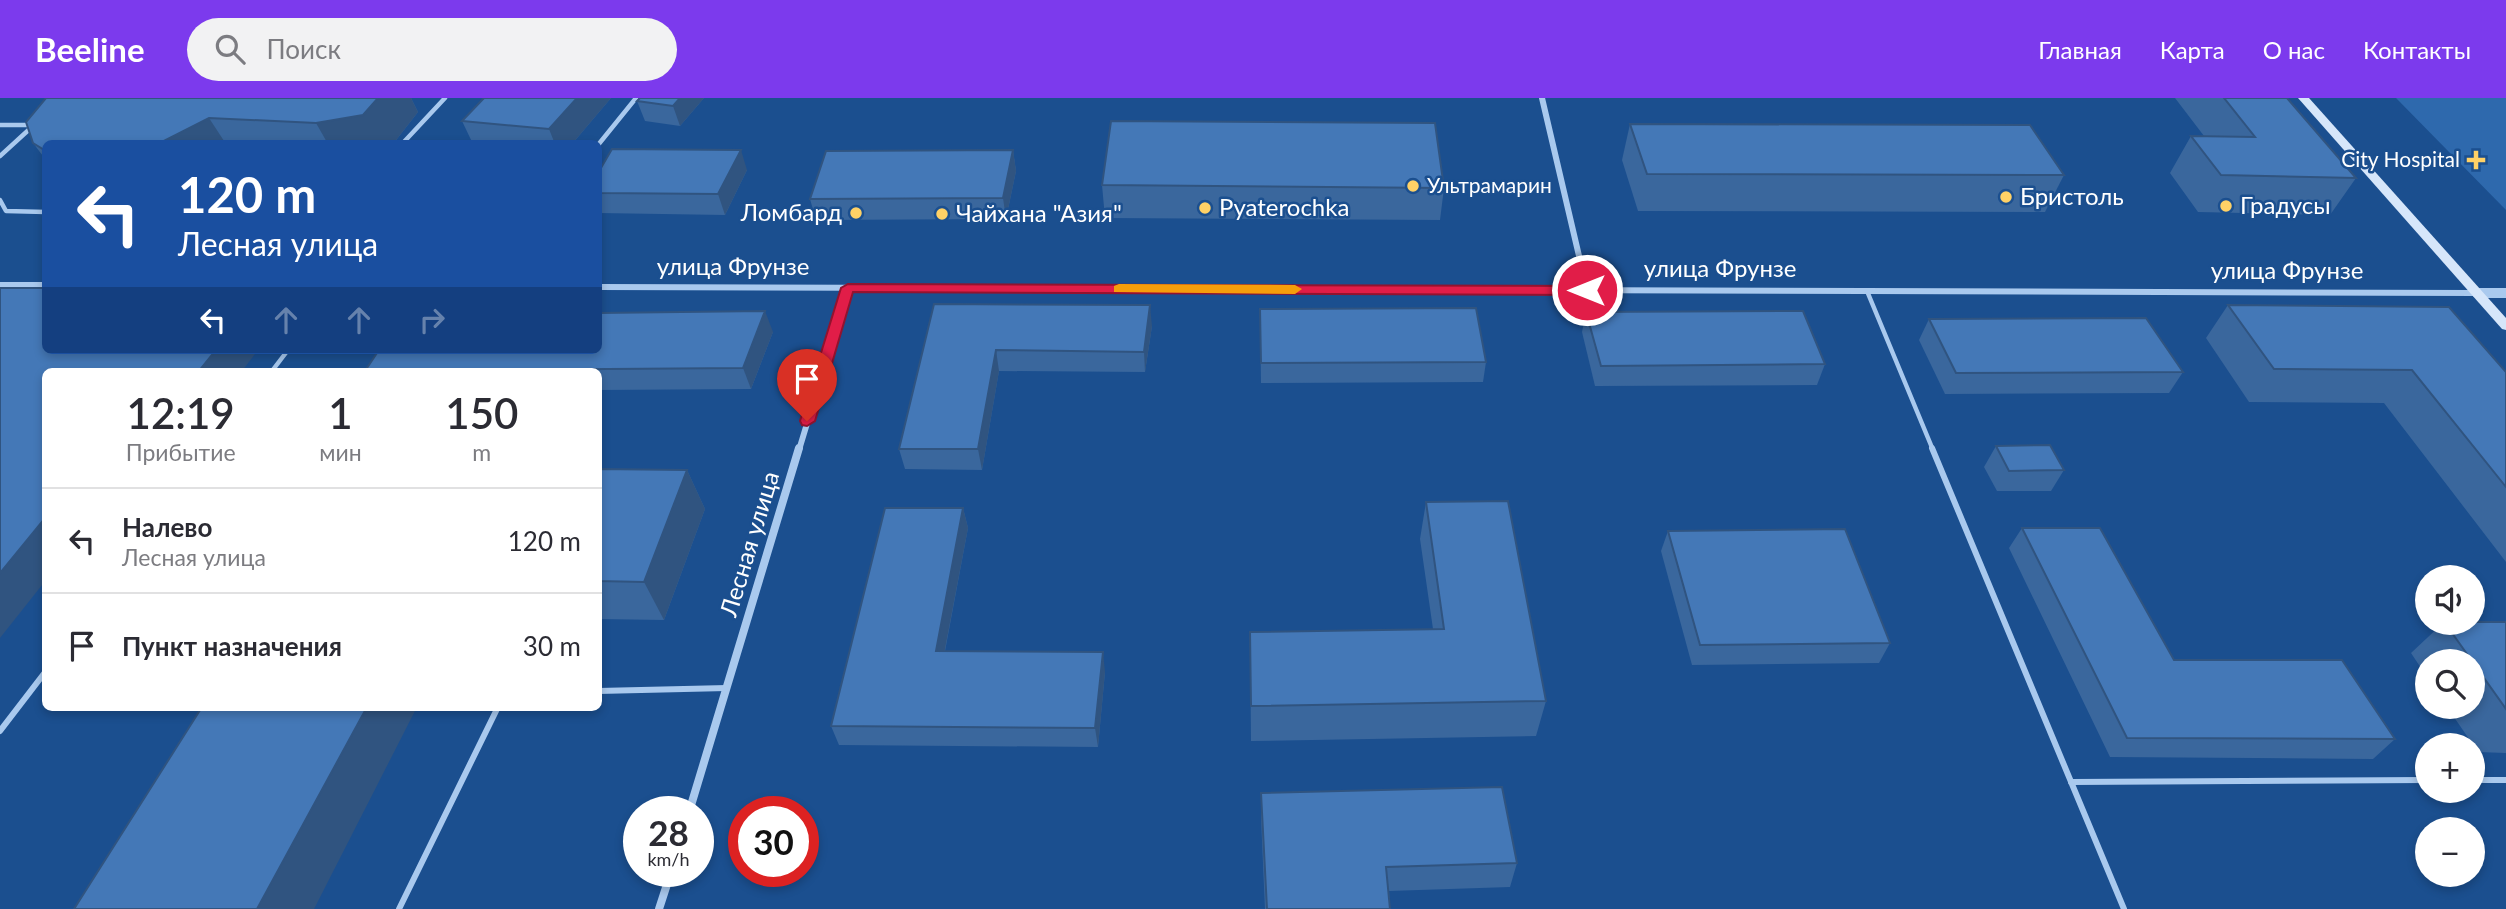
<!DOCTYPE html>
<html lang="ru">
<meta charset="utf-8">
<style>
body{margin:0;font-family:Lato,sans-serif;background:#f2f2f3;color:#2b2b33;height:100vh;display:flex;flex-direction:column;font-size:26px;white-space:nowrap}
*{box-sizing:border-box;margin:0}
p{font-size:23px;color:#7c7c81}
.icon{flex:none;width:38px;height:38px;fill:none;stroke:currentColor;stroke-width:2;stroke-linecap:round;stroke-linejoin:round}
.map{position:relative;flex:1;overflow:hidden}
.side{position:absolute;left:42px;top:270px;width:560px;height:343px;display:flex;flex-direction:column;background:#fff;border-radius:10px;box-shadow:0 4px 10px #0003}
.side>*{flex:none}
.top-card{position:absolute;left:42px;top:42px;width:560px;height:214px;border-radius:10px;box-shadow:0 4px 10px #0003;background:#1a4fa0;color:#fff;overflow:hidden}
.controls{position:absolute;left:2415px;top:467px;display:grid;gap:14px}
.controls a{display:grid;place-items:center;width:70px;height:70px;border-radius:50%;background:#fff;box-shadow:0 4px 10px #0003;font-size:35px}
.speed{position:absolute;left:623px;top:698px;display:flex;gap:14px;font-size:35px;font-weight:700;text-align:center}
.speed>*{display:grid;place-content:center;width:91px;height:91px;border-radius:50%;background:#fff;box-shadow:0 4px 10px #0003;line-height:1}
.speed small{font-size:18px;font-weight:400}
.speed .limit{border:10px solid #d22;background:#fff;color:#111}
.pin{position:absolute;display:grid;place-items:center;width:60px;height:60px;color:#fff;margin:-72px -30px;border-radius:50% 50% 50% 0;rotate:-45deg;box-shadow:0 0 7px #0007}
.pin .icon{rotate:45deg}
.me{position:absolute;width:77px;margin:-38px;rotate:270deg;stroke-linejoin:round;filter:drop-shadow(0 0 5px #0008)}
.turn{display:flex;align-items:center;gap:24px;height:147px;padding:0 21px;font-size:32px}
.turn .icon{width:91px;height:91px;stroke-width:2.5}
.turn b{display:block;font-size:49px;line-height:60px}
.lanes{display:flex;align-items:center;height:66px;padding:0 21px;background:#0003;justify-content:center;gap:35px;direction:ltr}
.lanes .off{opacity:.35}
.eta{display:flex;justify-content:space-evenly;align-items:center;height:119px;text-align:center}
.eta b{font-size:42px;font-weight:600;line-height:49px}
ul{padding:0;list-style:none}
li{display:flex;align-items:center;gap:21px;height:105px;padding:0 21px;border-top:2px solid #e1e1e2}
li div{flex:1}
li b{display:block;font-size:26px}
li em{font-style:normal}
header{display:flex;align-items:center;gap:42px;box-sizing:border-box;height:98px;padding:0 35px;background:#7c3aed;color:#fff}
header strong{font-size:33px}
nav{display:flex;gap:38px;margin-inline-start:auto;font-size:24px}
.search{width:490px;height:63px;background:#f2f2f3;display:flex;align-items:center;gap:18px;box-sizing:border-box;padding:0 24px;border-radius:38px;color:#7c7c81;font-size:26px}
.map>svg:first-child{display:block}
</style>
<header>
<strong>Beeline</strong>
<div class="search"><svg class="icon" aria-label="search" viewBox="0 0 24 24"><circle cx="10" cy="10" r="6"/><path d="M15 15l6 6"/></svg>Поиск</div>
<nav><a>Главная</a><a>Карта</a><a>О нас</a><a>Контакты</a></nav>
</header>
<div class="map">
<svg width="2506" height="811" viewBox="0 0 2506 811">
<rect width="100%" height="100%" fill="#1b4f8f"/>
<path fill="#2e69ad" d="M2396,0H2506V112Z"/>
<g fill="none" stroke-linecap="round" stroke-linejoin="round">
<g stroke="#a9c9ee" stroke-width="4.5">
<path d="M0,27H32"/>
<path d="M402,46L445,0"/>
<path d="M598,47L636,0"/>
<path d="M0,58L34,27"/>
<path d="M0,102L6,113L46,114"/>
<path d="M1867,193L1933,352"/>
<path d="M272,273L288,252"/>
</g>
<g stroke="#a9c9ee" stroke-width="6">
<path d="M1932,350L2124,811"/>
<path d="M598,593L727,590"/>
<path d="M0,633L46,573"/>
<path d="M2473,682H2506"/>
<path d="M2071,684L2427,682"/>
<path d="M399,811L498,609"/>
</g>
<g stroke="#a9c9ee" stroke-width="6">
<path d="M1542,0L1587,192"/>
<path d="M0,187H46"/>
<path d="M598,189L2477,195"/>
<path d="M799,352L848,190"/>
</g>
<g stroke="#a9c9ee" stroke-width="8">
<path d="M689,714L799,350"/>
<path d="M659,811L671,774"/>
</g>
<path stroke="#a9c9ee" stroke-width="10" d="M2477,195H2506"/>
<path fill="#d6e6fa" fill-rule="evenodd" d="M2298,0H2309L2506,220V232L2502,231Z"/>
</g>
<g fill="#3a679d">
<path d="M46,0H411L418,14L393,46H46V62L33,45Z"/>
<path d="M484,0H611L572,46H473L462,23Z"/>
<path d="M640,0H704L680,28L645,23L637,3Z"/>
<path d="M2175,0H2287L2356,80L2330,117L2198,114L2170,75L2191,38H2204Z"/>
<path d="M1630,26L2064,77L2045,114L1638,113L1622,62Z"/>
<path d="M1013,52L1016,73L1006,121L816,122L810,101Z"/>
<path d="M747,72L725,117L598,115V75Z"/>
<path d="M1102,87L1444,90L1440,122L1105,120Z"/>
<path d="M934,206L1152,228L1145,274L999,273L982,372L905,371L899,351Z"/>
<path d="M2228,207L2506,274V464L2384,305L2249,304L2206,240Z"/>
<path d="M1260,211L1486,264L1483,284L1261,285Z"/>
<path d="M1586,214L1825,266L1817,287L1595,288L1582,234Z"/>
<path d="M1929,221L2183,274L2169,295L1945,296L1919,242Z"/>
<path d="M773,234L751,291L598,292V273H365Z"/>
<path d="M1996,348L2064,372L2051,393H1997L1984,369Z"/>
<path d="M598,371L687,372L705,411L664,522L598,521Z"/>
<path d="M1426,404L1546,603L1536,638L1251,643L1250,534L1433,531L1420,441Z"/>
<path d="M963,410L968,430L945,553L1105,574L1098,649L839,647L831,628Z"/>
<path d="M2022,430L2174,562L2395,641L2373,661L2110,659L2009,450Z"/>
<path d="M1668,433L1890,545L1879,565L1692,567L1661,453Z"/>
<path d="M2506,524V655L2478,654L2447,609H2473V564H2427V579L2411,555L2443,525Z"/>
<path d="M1261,695L1517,765L1510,789L1389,793L1390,811H1265L1261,720Z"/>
</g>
<g fill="#305480">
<path d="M378,0H411L418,14L393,46H328L316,25Z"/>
<path d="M577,0H611L572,46H555L549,31Z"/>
<path d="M680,0H704L680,28L673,8Z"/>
<path d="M209,20L226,46H158Z"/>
<path d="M741,52L747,72L725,117L718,96Z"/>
<path d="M1013,52L1016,73L1006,121L1003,100Z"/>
<path d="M1150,207L1152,228L1145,274L1144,254Z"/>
<path d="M765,213L773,234L751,291L743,270Z"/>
<path d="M216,252H258L242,273H199Z"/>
<path d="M996,252L999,273L982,372L978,351Z"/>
<path d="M687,372L705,411L664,522L644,484Z"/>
<path d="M963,410L968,430L941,572L936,553Z"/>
<path d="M46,419V482L0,540V475Z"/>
<path d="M1103,554L1105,574L1098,649L1095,630Z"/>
<path d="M367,609H417L314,811H257Z"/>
</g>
<g fill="#4478b7" stroke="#305480" stroke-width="2">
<path d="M46,0H378L363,17L316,25L209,20L158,46H46V53L33,45L26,24Z"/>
<path d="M484,0H577L549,31L462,23Z"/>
<path d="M640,0H680L673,8L637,3Z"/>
<path d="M2224,0H2287L2356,80L2221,77L2191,38L2255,39Z"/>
<path d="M1111,23L1435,25L1444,90L1102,87Z"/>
<path d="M1630,26L2030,27L2064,77L1647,76Z"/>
<path d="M612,51L741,52L718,96L598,95V75Z"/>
<path d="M1013,52L1003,100L810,101L826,53Z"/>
<path d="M0,190H46V252H216L199,273H46V419L0,475Z"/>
<path d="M934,206L1150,207L1144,254L996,252L978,351H899Z"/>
<path d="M2228,207L2449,209L2506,274V389L2412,272L2274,271Z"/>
<path d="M1476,210L1486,264L1261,265L1260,211Z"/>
<path d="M765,213L743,270L365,273L379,252H598V215Z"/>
<path d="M1803,213L1825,266L1601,268L1586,214Z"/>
<path d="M2146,220L2183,274L1956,275L1929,221Z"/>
<path d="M2050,347L2064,372L2009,373L1996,348Z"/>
<path d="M598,371L687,372L644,484L598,483Z"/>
<path d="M1508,403L1546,603L1251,608L1250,534L1444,531L1426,404Z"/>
<path d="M885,410H963L936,553L1103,554L1095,630L831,628Z"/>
<path d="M2022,430H2100L2174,562H2342L2395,641L2127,640Z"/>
<path d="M1845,431L1890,545L1700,547L1668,433Z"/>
<path d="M2473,524H2506V611L2445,525H2473Z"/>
<path d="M202,609H367L257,811H74Z"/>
<path d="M1502,689L1517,765L1386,769L1390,811H1267L1261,695Z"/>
</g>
<path fill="#e11d48" stroke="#92132f" stroke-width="2" d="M848,186L1587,188L1594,192L1587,197L853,194L815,323L807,328L802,327L800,323L841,190Z"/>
<path fill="#f59e0b" d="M1119,186L1295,187L1302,191L1295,196L1114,194V188Z"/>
<g fill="#ffd166" stroke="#1b4f8f" stroke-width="2.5">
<path d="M2472.5 51.5h7v7h7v7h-7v7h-7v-7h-7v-7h7z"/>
<circle cx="1413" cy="88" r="7"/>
<circle cx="2006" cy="99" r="7"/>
<circle cx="2226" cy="108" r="7"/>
<circle cx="1205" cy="110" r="7"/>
<circle cx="856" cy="115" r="7"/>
<circle cx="942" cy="116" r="7"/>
</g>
<g text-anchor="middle" stroke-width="5" stroke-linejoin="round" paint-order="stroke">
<g font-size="21" fill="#fff" stroke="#1b4f8f" text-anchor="end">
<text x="2460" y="69">City Hospital</text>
<text x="1427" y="95" text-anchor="start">Ультрамарин</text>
</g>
<g font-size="24" fill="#fff" stroke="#1b4f8f" text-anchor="start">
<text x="2020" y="107">Бристоль</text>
<text x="2240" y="116">Градусы</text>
<text x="1219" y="118">Pyaterochka</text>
<text x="842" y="123" text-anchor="end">Ломбард</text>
<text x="956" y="124">Чайхана "Азия"</text>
</g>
<g font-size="24" fill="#fff" stroke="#1b4f8f">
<text x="733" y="177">улица Фрунзе</text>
<text x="1720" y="179">улица Фрунзе</text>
<text x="2287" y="181">улица Фрунзе</text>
<text transform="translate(750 446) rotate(-73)" y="8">Лесная улица</text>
</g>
</g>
</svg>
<div class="controls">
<a><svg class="icon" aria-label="sound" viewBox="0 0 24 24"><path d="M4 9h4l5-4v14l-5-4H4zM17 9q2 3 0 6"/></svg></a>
<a><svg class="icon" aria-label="search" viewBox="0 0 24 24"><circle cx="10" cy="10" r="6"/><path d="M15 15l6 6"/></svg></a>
<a>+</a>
<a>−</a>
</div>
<div class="speed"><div>28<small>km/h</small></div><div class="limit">30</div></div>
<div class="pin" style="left:807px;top:323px;background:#d93025"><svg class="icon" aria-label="arrive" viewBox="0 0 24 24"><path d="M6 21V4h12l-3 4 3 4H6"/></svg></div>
<svg class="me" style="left:1587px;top:192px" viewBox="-20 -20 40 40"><circle r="17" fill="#e11d48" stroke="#fff" stroke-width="3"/><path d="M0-11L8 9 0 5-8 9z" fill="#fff"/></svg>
<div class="top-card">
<div class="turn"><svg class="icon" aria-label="left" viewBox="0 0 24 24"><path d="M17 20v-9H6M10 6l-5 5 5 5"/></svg><div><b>120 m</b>Лесная улица</div></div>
<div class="lanes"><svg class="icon" aria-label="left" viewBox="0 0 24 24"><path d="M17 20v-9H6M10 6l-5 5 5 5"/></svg><svg class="icon off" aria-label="ahead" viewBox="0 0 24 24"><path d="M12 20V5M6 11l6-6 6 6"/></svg><svg class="icon off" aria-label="ahead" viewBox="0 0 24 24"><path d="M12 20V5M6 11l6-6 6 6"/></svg><svg class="icon off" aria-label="right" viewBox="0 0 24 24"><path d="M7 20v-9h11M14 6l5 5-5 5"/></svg></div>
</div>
<section class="side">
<div class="eta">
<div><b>12:19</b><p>Прибытие</p></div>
<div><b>1</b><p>мин</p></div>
<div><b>150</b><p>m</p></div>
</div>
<ul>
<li><svg class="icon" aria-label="left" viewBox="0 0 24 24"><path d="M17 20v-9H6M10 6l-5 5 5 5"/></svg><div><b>Налево</b><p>Лесная улица</p></div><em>120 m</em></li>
<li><svg class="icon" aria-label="arrive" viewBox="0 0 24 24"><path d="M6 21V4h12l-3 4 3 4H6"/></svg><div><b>Пункт назначения</b></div><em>30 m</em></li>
</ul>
</section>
</div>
